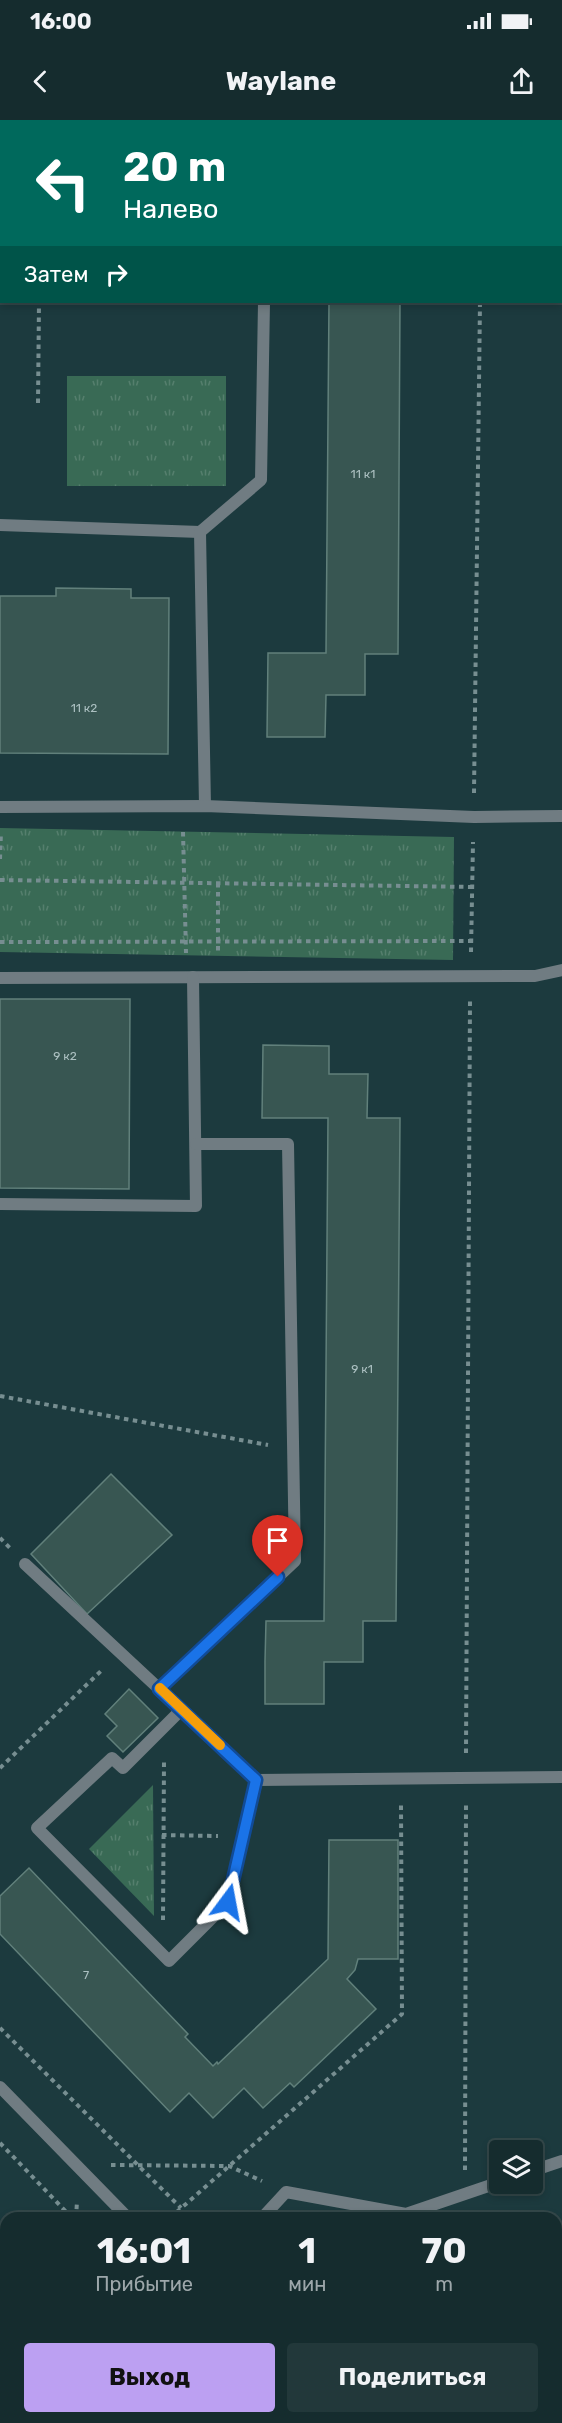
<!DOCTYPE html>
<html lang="ru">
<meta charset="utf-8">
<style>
body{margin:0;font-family:Rubik,sans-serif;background:#22383a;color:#f1f3f6;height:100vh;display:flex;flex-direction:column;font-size:22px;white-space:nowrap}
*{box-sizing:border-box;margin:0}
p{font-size:20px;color:#9da7aa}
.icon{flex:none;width:33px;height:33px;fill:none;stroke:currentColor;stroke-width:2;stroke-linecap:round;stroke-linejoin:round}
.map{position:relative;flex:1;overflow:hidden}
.details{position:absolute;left:0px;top:2092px;width:562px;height:212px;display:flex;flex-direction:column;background:#152c2e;border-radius:18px 18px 0 0;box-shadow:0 3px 9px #0003,0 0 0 2px #34484a}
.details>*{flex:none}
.top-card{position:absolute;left:0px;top:0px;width:562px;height:183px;box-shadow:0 3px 9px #0003,0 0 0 2px #34484a;background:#00695c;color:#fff;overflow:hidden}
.tools{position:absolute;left:489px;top:2020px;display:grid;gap:12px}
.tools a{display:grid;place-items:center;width:54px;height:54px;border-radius:6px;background:#152c2e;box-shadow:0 3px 9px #0003,0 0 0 2px #34484a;font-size:30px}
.pin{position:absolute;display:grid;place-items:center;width:51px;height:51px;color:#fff;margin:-62px -26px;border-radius:50% 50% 50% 0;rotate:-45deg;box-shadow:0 0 6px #0007}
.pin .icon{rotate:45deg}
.me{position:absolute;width:66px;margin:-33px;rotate:13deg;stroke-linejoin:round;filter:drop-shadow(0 0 4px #0008)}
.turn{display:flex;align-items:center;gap:21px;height:126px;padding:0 24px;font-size:27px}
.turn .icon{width:78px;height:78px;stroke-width:2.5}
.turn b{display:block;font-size:42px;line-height:51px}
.then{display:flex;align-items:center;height:57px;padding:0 24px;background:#0003;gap:12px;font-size:22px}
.eta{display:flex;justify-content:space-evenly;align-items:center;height:102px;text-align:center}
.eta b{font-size:36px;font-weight:700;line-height:42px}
.cta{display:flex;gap:12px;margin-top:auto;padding:12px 24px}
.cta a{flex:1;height:69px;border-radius:6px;background:#bca0f2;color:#111;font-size:24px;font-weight:700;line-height:69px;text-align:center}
.cta a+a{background:#22383a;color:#f1f3f6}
.status{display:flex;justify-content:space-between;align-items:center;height:42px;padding:0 30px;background:#152c2e;direction:ltr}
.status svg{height:16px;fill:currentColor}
header{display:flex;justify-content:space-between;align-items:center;height:78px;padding:0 24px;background:#152c2e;font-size:27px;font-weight:700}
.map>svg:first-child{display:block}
</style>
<div class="status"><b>16:00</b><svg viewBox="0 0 49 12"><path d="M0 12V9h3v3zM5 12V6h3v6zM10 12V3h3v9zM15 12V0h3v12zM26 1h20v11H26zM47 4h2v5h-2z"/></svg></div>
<header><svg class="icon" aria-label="back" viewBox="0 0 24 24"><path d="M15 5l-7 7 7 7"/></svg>Waylane<svg class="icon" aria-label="share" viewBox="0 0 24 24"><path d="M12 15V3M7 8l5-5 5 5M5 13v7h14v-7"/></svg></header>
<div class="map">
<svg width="562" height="2303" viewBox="0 0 562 2303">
<defs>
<pattern id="forest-firs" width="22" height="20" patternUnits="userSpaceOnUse" patternTransform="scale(1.5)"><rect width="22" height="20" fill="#336b54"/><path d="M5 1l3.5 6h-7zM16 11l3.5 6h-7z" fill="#50806d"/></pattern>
<pattern id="park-tufts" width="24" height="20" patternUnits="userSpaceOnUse" patternTransform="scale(1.5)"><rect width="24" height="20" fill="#396a55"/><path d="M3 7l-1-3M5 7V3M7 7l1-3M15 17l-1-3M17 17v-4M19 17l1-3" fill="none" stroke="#557f6d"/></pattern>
</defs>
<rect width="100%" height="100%" fill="#1c3a3e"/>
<path fill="url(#forest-firs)" d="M6,2276V2298H90V2303H0V2282Z"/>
<g fill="url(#park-tufts)">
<rect x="67" y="256" width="159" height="110"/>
<path d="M0,708L454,717L453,840L0,832Z"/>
<path d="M153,1665L154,1796L89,1729Z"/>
</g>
<g fill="#385652" stroke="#61807b" stroke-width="1.5">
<path d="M264,0H370L264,2Z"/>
<path d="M329,182H400L398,534H365V575H326L325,617H267L268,533H326Z"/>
<path d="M56,468L131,469V478H169L168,634L0,633V476H56Z"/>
<path d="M0,879H130L129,1069L0,1068Z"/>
<path d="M263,925L329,926V954H368L367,998H400L396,1501H363V1542H324V1584H265V1541L266,1501H324L328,998H262Z"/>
<path d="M111,1354L172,1415L87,1494L31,1434Z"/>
<path d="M129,1569L158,1598L123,1632L107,1616L117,1606L105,1594Z"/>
<path d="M329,1720H398V1839H358L355,1850L347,1859L376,1889L294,1967L290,1963L263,1988L244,1968L213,1998L189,1973L170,1992L0,1814V1776L29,1748L188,1914L185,1917L213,1946L217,1942L218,1944L328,1839Z"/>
<path d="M0,2125L6,2131V2150L0,2156Z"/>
<path d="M141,2298H249L246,2303H141Z"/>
</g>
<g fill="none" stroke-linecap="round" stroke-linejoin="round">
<g stroke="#778e91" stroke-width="4" stroke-dasharray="4.5 4.5" stroke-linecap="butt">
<path d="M481,2V0"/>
<path d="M0,111L2,113"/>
<path d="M38,283L39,182"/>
<path d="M474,673L480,182"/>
<path d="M183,712L186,833"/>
<path d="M0,739L1,712"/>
<path d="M0,760L472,767"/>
<path d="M218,763V832"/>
<path d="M0,822L471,821"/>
<path d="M471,832L473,722"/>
<path d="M0,1276L268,1325"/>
<path d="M0,1418L10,1428"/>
<path d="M466,1633L470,881"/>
<path d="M0,1648L103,1549"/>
<path d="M162,1715L218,1716"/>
<path d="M163,1800L164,1642"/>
<path d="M0,1908L181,2088"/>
<path d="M0,2023L72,2098"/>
<path d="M111,2045L229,2046L262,2061"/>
<path d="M465,2050L466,1682"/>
<path d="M76,2098L77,2081"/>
<path d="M170,2098L402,1894L401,1684"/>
<path d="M0,2255L6,2250"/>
<path d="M301,2298L306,2303"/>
<path d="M462,2303V2298"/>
</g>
<g stroke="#707c82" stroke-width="12">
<path d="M212,0L213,2"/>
<path d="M87,2L88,0"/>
<path d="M0,84L2,83"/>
<path d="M0,405L200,412L261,360L264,182"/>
<path d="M200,412L205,686"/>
<path d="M0,687L205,686L474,697L562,696"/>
<path d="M0,858L535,856L562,850"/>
<path d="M0,1084L196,1086L193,857"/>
<path d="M25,1444L257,1660L562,1657"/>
<path d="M159,1569L295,1441L288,1024H196"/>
<path d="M181,1590L123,1648L112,1638L37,1708L169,1841L228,1782L257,1660"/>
<path d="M0,1967L128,2098"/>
<path d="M532,2051L562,2041"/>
<path d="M262,2098L286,2072L406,2094L500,2062"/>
<path d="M106,2303V2298"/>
<path d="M271,2303L275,2298"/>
</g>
</g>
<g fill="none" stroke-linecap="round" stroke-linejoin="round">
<g stroke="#114b97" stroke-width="15">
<path id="route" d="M228,1782L256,1660L159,1569L278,1457"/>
</g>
<use href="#route" stroke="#1a73e8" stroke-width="10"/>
<path stroke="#f59e0b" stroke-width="10" d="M160,1568L220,1625"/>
</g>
<g text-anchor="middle" stroke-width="6" stroke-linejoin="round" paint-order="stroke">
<g font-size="12" fill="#acc0c1">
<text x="363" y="358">11 к1</text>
<text x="84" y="592">11 к2</text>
<text x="65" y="940">9 к2</text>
<text x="362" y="1253">9 к1</text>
<text x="86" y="1859">7</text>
</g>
</g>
</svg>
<div class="tools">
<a><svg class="icon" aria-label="layers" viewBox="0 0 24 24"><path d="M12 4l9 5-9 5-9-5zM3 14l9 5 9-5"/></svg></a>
</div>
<div class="pin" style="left:278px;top:1457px;background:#d93025"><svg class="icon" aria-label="arrive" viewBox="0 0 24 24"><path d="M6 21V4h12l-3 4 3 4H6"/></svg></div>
<svg class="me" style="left:228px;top:1782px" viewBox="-20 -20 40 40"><path d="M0-17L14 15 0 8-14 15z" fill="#1a73e8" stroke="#fff" stroke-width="4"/></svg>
<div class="top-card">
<div class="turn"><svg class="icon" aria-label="left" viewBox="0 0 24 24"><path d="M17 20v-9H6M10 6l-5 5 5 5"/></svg><div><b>20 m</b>Налево</div></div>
<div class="then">Затем<svg class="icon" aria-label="right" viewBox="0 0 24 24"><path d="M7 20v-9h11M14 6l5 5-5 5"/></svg></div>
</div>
<section class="details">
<div class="eta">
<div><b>16:01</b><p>Прибытие</p></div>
<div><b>1</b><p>мин</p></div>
<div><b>70</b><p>m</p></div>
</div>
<div class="cta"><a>Выход</a><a>Поделиться</a></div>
</section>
</div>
